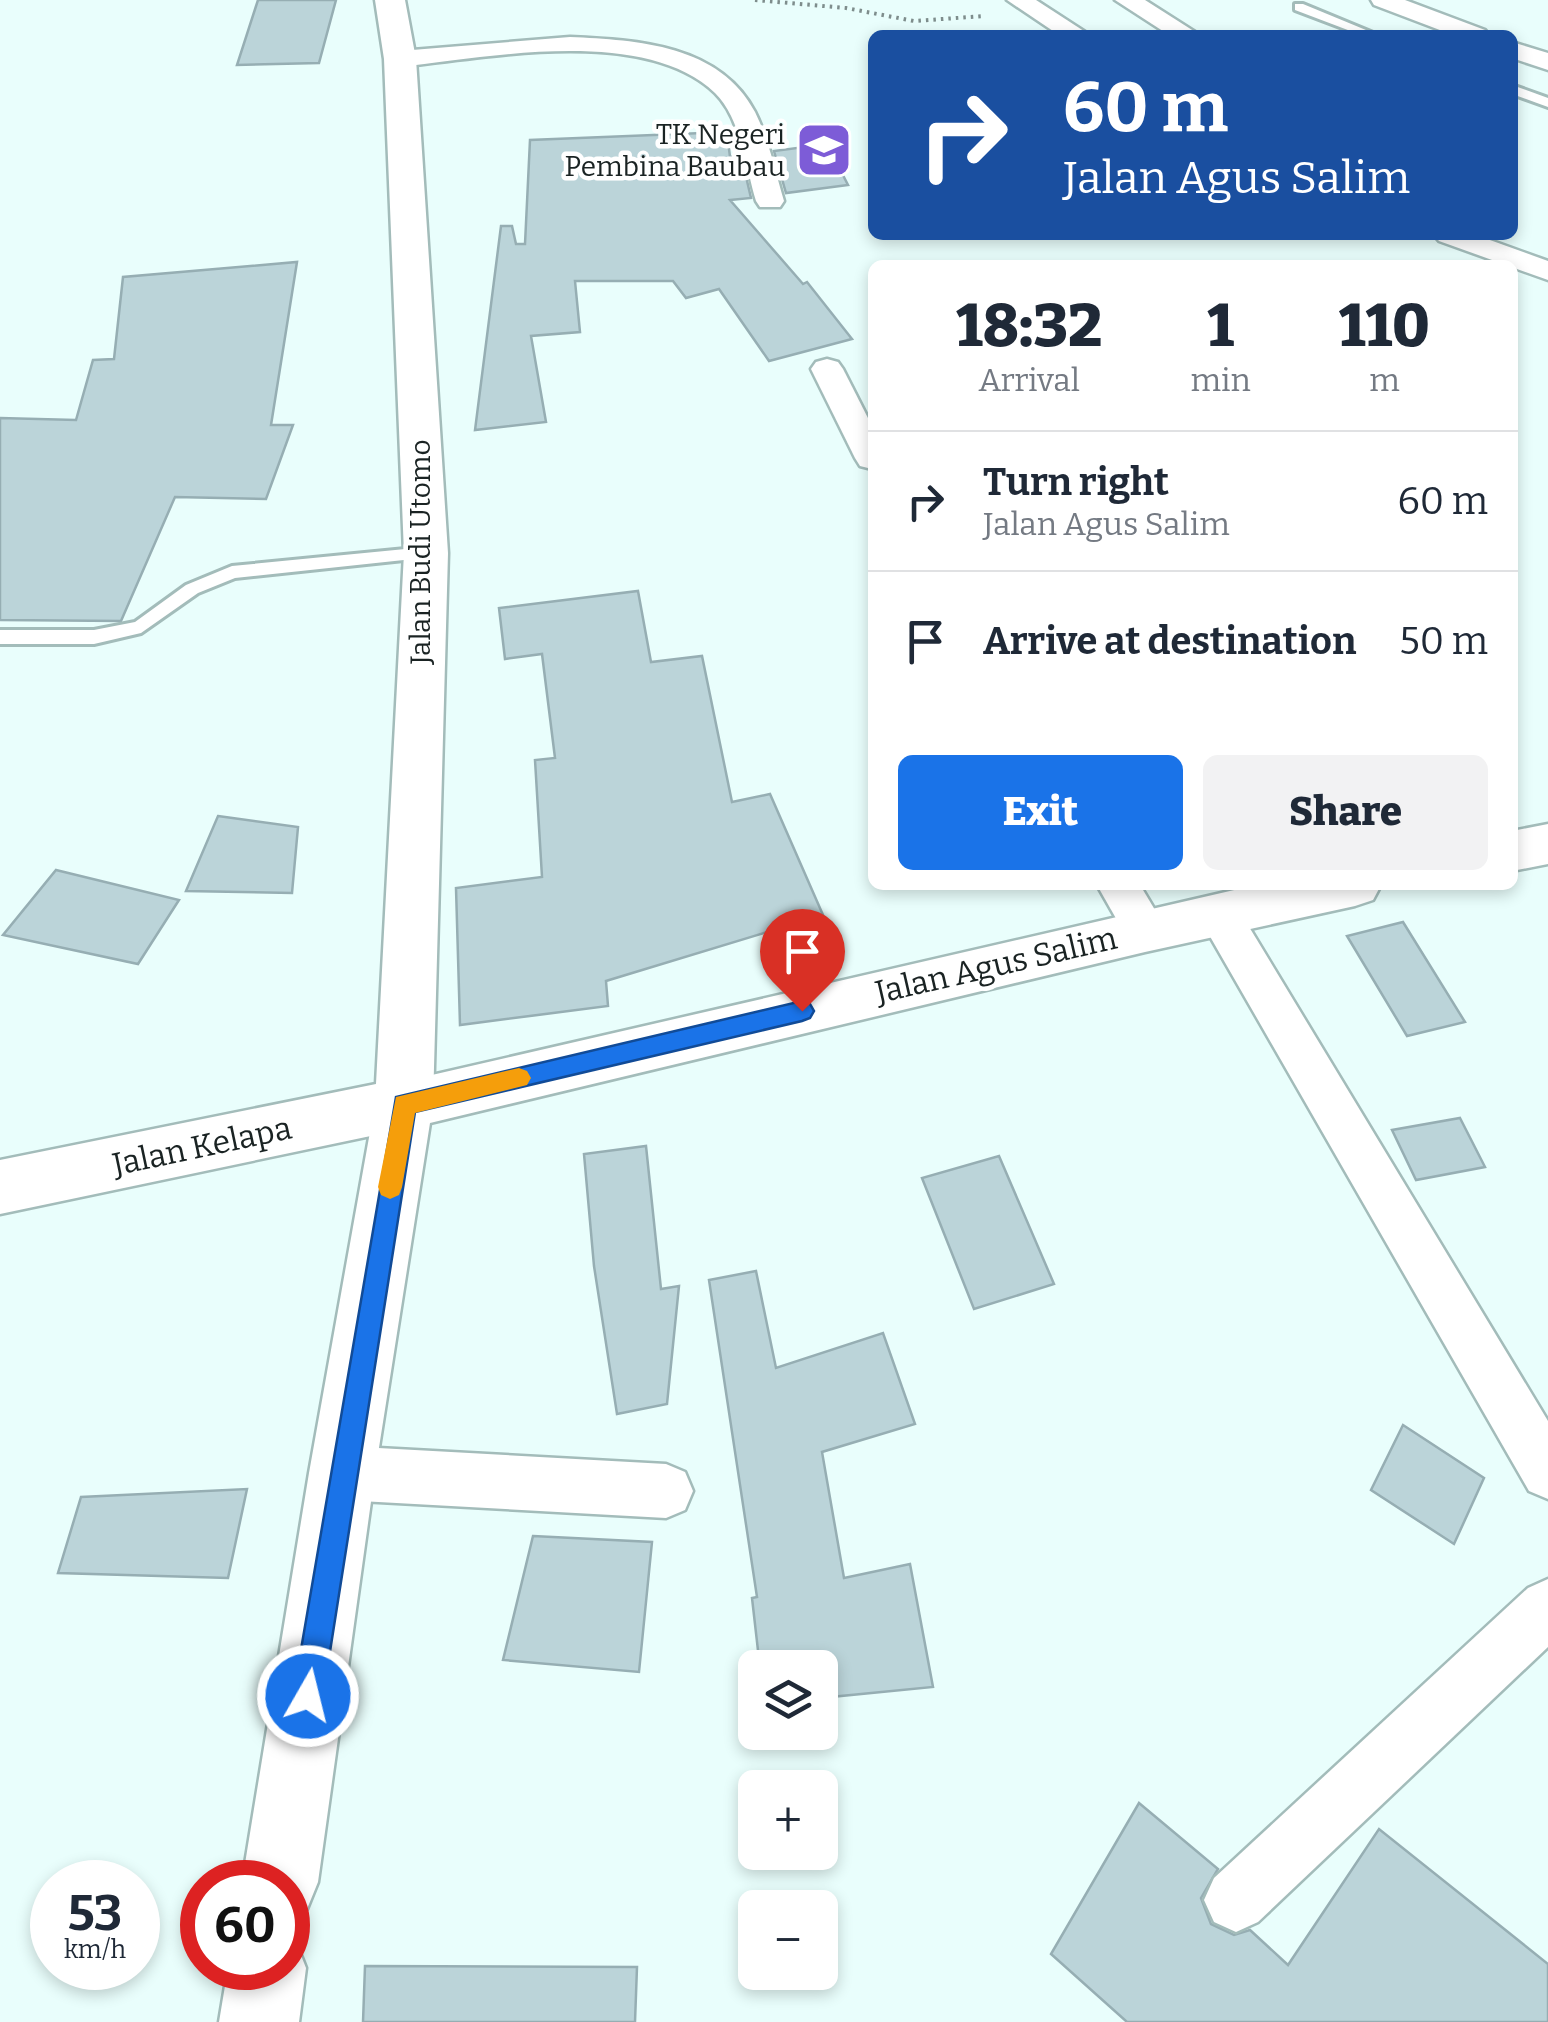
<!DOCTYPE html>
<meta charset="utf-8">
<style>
body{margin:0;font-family:Bitter,serif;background:#f2f2f3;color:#1f2937;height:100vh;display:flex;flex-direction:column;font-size:38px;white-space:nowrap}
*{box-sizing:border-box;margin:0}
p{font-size:32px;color:#747a83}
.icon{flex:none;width:55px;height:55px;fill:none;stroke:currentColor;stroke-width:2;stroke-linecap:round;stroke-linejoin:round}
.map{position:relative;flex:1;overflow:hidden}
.sheet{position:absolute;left:868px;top:260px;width:650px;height:630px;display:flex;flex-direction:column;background:#fff;border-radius:15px;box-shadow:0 5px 15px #0003}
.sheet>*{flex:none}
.hud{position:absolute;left:868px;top:30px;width:650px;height:210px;border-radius:15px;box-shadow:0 5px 15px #0003;background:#1a4fa0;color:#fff;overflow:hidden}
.tools{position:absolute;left:738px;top:1650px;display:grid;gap:20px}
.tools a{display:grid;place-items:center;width:100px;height:100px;border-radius:15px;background:#fff;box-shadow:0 5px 15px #0003;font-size:50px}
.speed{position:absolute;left:30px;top:1860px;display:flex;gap:20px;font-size:50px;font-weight:700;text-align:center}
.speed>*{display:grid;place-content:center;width:130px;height:130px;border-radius:50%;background:#fff;box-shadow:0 5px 15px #0003;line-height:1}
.speed small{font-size:25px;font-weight:400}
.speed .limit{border:15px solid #d22;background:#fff;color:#111}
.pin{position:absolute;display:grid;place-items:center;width:85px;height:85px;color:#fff;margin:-102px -42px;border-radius:50% 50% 50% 0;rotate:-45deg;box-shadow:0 0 10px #0007}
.pin .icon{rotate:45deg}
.me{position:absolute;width:110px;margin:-55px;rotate:8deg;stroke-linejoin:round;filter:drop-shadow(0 0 8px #0008)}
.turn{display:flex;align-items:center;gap:35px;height:210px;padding:0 30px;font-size:45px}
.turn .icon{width:130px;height:130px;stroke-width:2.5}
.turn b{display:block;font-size:70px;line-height:85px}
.eta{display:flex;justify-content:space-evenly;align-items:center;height:170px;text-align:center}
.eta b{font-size:60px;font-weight:800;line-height:70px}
.button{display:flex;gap:20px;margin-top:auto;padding:20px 30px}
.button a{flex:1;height:115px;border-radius:15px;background:#1a73e8;color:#fff;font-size:40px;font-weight:800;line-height:115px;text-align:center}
.button a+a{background:#f2f2f3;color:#1f2937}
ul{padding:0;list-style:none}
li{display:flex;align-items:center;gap:30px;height:140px;padding:0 30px;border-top:2px solid #e0e1e3}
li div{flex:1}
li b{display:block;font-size:38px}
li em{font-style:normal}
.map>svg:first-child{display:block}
</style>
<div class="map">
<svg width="1548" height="2022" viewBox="0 0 1548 2022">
<rect width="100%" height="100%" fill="#e9fefc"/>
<g fill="#bbd4d9" stroke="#96aeb3" stroke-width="2.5">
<path d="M258,0H336L319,63L237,65Z"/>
<path d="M727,132L730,157L741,155L751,198L730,200L803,284L807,282L852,339L769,361L719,289L686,298L673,281H575L580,332L531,336L546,422L475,430L501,226H512L516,244H525L530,140Z"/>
<path d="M827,144L848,185L786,193L774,151Z"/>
<path d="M297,262L271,425H293L266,499L175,497L121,621L0,620V418L76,420L93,360L114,359L123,277Z"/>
<path d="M638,591L651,662L702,656L732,802L770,794L823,915L606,981L608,1006L460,1025L456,888L542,877L535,760L555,758L542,654L505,659L499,608Z"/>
<path d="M218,816L298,827L292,893L186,891Z"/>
<path d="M56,870L179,900L138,964L3,935Z"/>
<path d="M1403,922L1465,1022L1407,1036L1347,936Z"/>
<path d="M1460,1118L1485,1167L1416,1180L1392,1130Z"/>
<path d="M646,1146L661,1289L679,1286L667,1404L617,1414L594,1266L584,1154Z"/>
<path d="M999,1156L1054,1284L974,1309L922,1178Z"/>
<path d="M756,1271L776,1368L883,1333L915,1424L822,1452L844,1578L910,1564L933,1687L820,1698V1668H760L752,1598L757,1597L709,1280Z"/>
<path d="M1403,1425L1484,1478L1454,1544L1371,1490Z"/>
<path d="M247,1489L228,1578L58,1573L81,1497Z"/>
<path d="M533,1536L652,1542L639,1672L503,1660Z"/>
<path d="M1139,1803L1218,1869L1201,1898L1211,1924L1234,1935L1250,1930L1288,1965L1379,1829L1548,1964V2022H1127L1051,1954Z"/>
<path d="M365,1966L637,1967L635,2022H363Z"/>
</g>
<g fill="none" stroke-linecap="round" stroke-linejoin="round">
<g stroke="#a3bcba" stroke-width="6">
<g id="lane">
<path d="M1295,4H1303L1378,35H1361L1295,10Z"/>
<path d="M1512,85L1548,98V107L1512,94Z"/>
<path d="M426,547L432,549V557L235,578L198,593L141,633L94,644H0V630H94L135,622L186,585L232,566Z"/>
</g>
</g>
<g stroke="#a3bcba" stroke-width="5">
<g id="street">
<path d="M1007,0H1036L1090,35H1059Z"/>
<path d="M1115,0H1145L1200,35H1169Z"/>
<path d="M1371,0H1405L1485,30L1489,35H1453L1374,5Z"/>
<path d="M570,37C638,40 720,45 755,112C769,140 775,171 784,201L780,207H760L756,201C746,168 741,118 715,93C645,26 488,57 400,67L387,59L400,51Z"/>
<path d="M1512,42L1548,53V70L1512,58Z"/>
<path d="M1434,235H1476L1548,261V280L1439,241Z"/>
<path d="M827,359L838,362L843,369L872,426V469L860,466L855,458L811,369L816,362Z"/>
<path d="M1097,885H1140L1167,930L1160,943L1145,948L1130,943Z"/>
<path d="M1219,897L1234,902L1548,1421V1499L1529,1491L1204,926L1197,914L1204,902Z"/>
<path d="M342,1446L666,1464L685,1472L693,1491L685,1510L666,1518L342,1500L323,1492L315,1473L323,1454Z"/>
<path d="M1548,1579V1647L1258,1922L1236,1932L1214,1922L1204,1900L1214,1878L1528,1588Z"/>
</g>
</g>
<g stroke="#a3bcba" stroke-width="5">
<path id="secondary" d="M375,0H405L416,59L448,553L433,1104L424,1122L404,1129L0,1214V1160L376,1084L404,553L384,59Z"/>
</g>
<g stroke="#a3bcba" stroke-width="5">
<g id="primary">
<path d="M1548,824V864L1512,871V831Z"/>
<path d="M1256,885H1381L1373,900L1355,906L1145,952L430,1123L375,1473L318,1882L307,1909L288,1917V1882H242L309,1473L375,1104L384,1086Z"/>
<path d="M288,1937L295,1940L306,1968L299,2022H219L228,1968H288Z"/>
</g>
</g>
<path stroke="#7e8d8c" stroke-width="4" stroke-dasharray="2.5 5" stroke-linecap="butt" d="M755,0L846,8L914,21L985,16"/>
<use href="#lane" fill="#fff" fill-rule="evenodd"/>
<use href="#street" fill="#fff" fill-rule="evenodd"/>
<use href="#secondary" fill="#fff" fill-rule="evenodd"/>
<use href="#primary" fill="#fff" fill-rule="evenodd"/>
</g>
<path fill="#1a73e8" stroke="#114b97" stroke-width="2.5" d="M802,1001L810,1004L814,1011L810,1018L802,1021L415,1112L323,1696L319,1707L308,1711L298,1707L293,1696L396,1097Z"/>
<path fill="#f59e0b" d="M519,1068L527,1071L531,1078L527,1085L415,1113L402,1187L399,1195L390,1199L381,1195L378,1187L396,1097Z"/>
<defs>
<g id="school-square" transform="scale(2.875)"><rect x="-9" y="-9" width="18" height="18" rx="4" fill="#7d5cd7" stroke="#fff"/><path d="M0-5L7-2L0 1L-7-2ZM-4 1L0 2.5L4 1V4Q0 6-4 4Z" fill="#fff"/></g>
</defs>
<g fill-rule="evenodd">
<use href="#school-square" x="824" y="150"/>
</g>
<g text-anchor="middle" stroke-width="9" stroke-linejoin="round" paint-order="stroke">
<g font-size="28" fill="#1a2323" stroke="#fff" text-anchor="end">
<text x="785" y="144">TK Negeri<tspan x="785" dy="32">Pembina Baubau</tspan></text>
</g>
<g font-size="28" fill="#1a2323" stroke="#fff">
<text transform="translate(420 552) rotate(-90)" y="10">Jalan Budi Utomo</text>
</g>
<g font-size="32" fill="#1a2323" stroke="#fff">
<text transform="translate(996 965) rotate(-13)" y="11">Jalan Agus Salim</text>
<text transform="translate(202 1146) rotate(-12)" y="11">Jalan Kelapa</text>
</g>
</g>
</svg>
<div class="tools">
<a><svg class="icon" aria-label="layers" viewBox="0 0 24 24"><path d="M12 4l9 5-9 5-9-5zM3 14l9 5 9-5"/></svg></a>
<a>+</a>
<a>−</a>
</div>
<div class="speed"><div>53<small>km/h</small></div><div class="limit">60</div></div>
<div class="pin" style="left:802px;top:1011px;background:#d93025"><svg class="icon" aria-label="arrive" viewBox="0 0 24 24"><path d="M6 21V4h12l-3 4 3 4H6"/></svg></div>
<svg class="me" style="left:308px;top:1696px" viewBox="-20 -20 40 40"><circle r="17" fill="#1a73e8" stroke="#fff" stroke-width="3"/><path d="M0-11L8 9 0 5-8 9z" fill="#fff"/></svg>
<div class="hud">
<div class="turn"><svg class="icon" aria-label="right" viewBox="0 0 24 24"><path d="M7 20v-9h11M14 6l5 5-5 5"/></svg><div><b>60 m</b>Jalan Agus Salim</div></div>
</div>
<section class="sheet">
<div class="eta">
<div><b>18:32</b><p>Arrival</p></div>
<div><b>1</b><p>min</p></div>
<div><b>110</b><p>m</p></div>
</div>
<ul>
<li><svg class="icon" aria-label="right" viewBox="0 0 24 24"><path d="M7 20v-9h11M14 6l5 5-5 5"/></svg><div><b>Turn right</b><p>Jalan Agus Salim</p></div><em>60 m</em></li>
<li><svg class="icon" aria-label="arrive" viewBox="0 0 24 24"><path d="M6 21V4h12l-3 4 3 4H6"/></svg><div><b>Arrive at destination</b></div><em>50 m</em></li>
</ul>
<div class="button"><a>Exit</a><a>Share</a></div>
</section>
</div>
